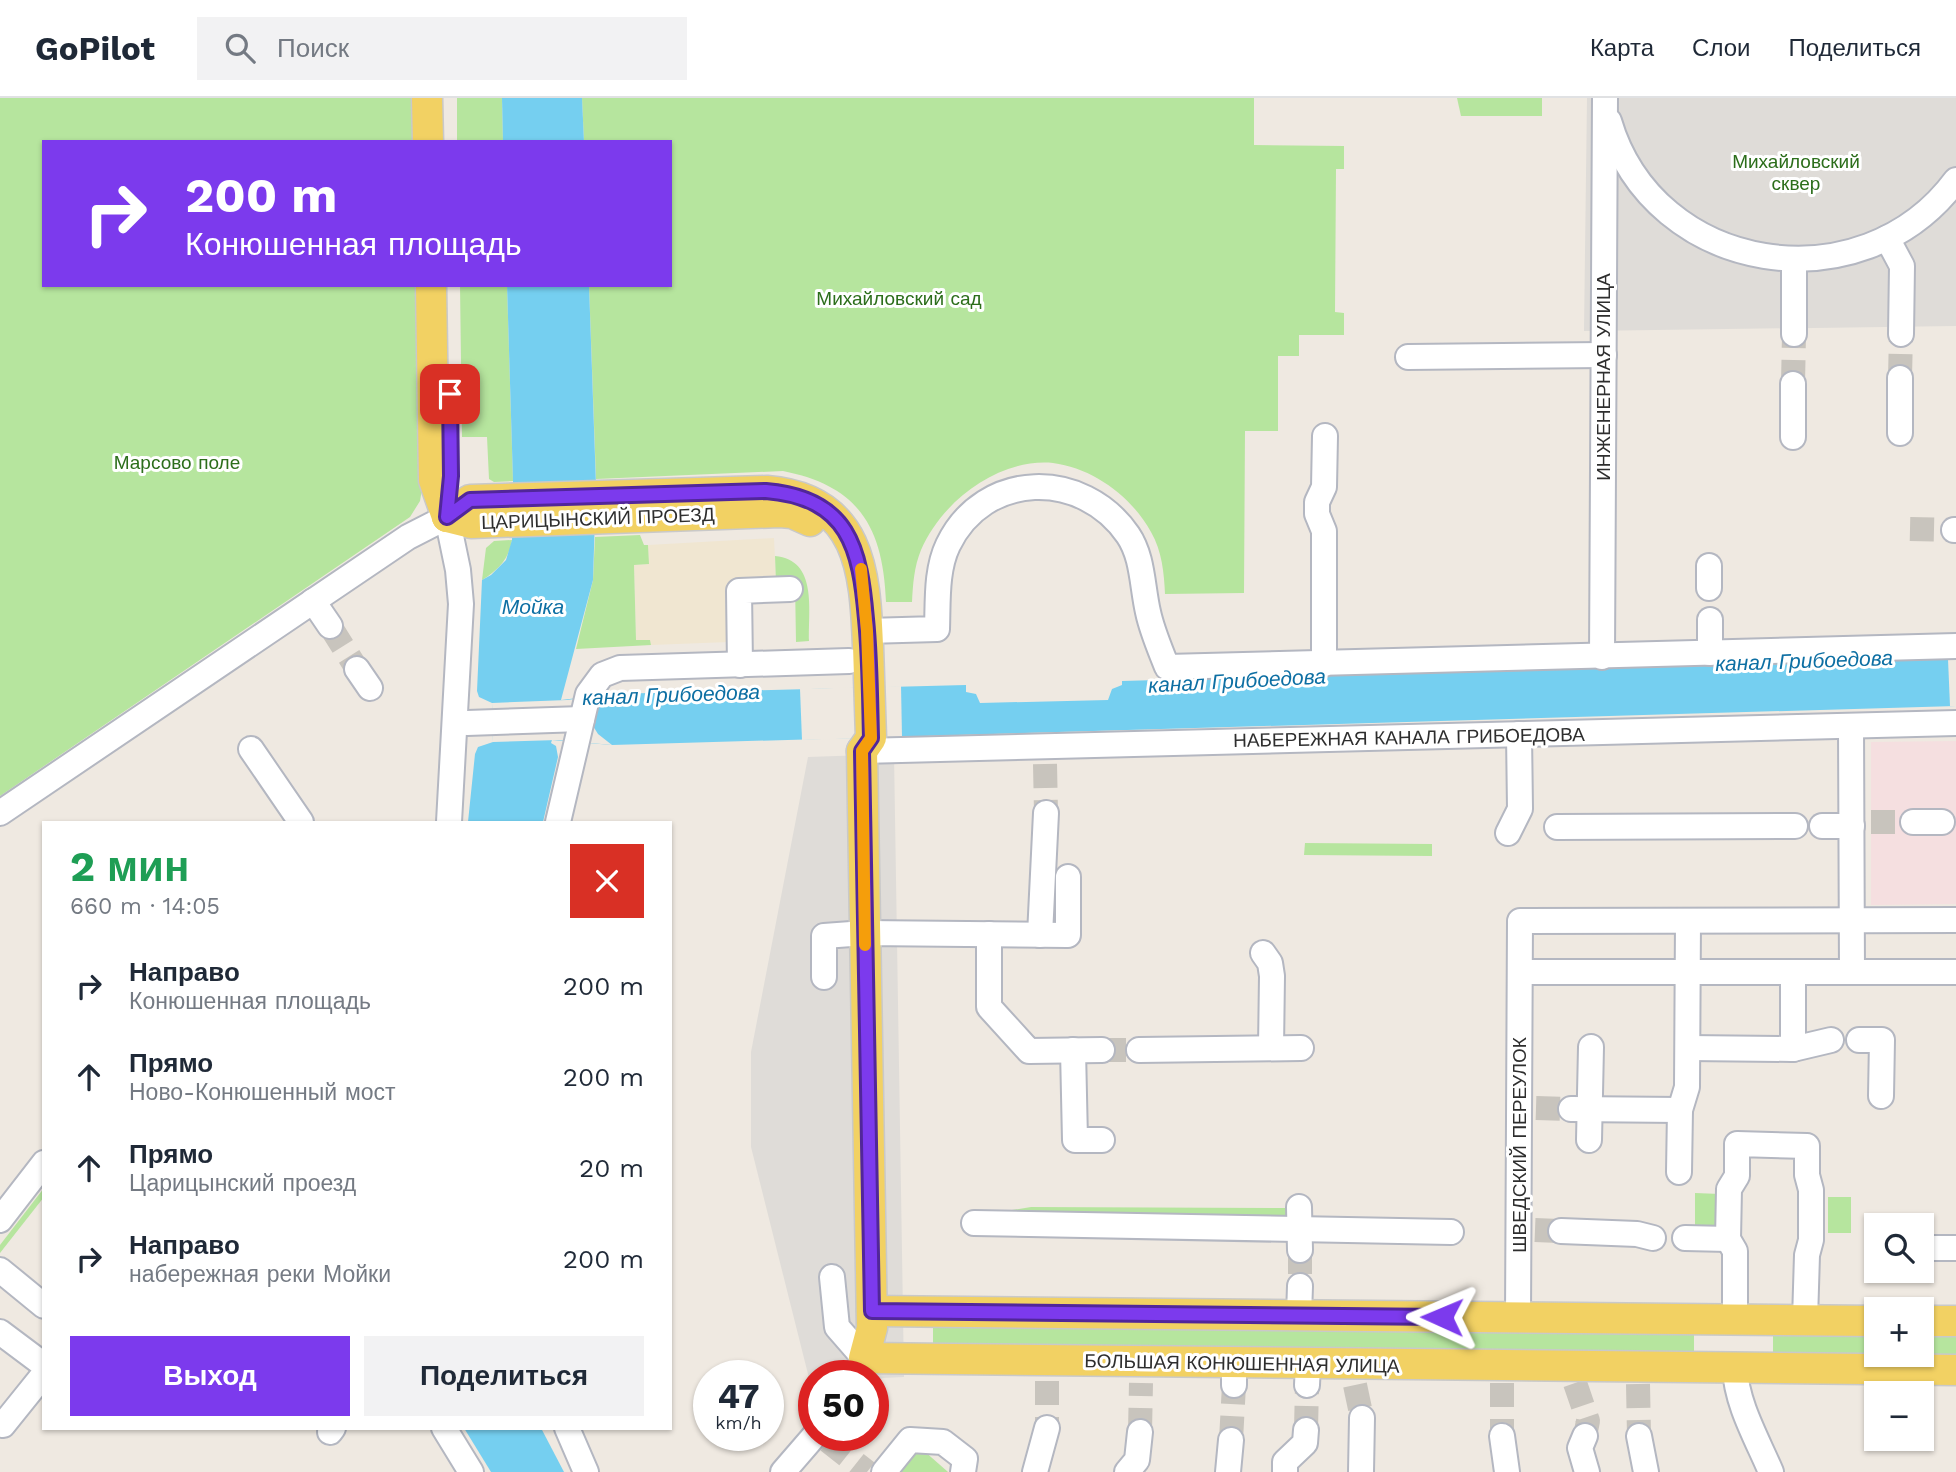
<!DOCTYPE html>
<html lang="ru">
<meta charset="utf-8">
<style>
body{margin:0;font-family:"Work Sans",sans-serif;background:#f2f2f3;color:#1f2937;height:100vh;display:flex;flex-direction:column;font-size:26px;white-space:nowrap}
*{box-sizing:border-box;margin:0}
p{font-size:23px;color:#747a83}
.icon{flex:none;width:38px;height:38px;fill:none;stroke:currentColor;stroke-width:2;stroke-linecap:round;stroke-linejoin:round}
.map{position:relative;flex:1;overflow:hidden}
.sheet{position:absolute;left:42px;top:723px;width:630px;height:609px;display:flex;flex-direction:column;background:#fff;border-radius:0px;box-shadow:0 2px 5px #0004}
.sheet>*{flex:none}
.top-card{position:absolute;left:42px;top:42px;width:630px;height:147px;border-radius:0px;box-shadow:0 2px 5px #0004;background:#7c3aed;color:#fff;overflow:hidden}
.controls{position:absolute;left:1864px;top:1115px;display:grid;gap:14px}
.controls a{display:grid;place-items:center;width:70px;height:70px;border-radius:0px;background:#fff;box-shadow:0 2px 5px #0004;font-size:35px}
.speed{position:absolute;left:693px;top:1262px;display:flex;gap:14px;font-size:35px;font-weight:700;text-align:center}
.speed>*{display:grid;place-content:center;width:91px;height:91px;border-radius:50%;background:#fff;box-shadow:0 2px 5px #0004;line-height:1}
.speed small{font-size:18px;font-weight:400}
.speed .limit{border:10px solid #d22;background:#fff;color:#111}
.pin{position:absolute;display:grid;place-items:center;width:60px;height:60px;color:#fff;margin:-30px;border-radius:14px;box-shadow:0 4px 10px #0006}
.me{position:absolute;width:77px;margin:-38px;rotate:271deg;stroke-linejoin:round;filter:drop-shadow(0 0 5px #0008)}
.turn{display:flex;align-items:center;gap:24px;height:147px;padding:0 28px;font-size:32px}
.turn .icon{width:91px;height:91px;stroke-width:2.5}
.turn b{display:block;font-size:49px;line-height:60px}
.round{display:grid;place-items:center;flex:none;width:74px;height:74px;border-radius:0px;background:#f2f2f3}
.summary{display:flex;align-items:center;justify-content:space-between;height:119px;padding:0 28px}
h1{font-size:42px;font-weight:700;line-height:52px;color:#1e9e55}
.action{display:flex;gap:14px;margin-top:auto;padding:14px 28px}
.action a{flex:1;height:80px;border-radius:0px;background:#7c3aed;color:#fff;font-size:28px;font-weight:700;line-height:80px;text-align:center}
.action a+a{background:#f2f2f3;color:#1f2937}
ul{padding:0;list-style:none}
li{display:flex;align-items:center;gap:21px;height:91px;padding:0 28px}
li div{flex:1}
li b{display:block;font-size:26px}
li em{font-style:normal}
header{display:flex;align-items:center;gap:42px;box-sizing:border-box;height:98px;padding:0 35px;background:#fff;border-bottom:2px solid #e0e1e3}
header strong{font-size:33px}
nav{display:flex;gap:38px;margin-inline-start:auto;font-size:24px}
.search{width:490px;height:63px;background:#f2f2f3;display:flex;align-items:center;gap:18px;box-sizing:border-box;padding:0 24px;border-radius:0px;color:#747a83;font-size:26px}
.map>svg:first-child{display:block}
</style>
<header>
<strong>GoPilot</strong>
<div class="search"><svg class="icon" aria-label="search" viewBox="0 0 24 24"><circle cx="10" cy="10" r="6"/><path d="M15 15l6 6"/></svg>Поиск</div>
<nav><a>Карта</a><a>Слои</a><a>Поделиться</a></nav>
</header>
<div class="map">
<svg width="1956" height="1374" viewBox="0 0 1956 1374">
<rect width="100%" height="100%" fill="#efe9e1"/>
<path fill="#f0e6d1" d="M774,440L776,485L727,487L729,544L651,547L650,542H636L634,467L649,466L648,447Z"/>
<path fill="#f5dfe0" d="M1956,643V806L1871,807V644Z"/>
<g fill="#b6e59e">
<path d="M0,0H416L417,44H44V187H419L422,391L420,403L410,419L0,698Z"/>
<path d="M457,0H502L503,44H457Z"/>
<path d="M582,0H1254V47L1344,48V71H1336L1335,214L1344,215V237H1299V258H1278V333H1245L1244,495L1165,496C1164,475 1162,453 1151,434C1132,399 1093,370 1053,365C999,360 942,403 921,452C914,469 913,486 912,504H886C883,429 859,388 783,373L596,381L589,187H670V44H584Z"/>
<path d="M1457,0H1542V18H1461Z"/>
<path d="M460,187H507L513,383L494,384L489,381L487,339H462Z"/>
<path d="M640,437L644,447H648L649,466L634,467L636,542H650L651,547L576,551L593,482L595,439Z"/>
<path d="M512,442C509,461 498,472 482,482L486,450L494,443Z"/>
<path d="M775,458C818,462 808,512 809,543L796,544L795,485H776Z"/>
<path d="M1305,745L1432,746V758L1304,757Z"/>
<path d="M44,1090V1099L0,1155V1147Z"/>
<path d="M1695,1095L1720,1096V1128H1695Z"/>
<rect x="1828" y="1099" width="23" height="36"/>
<path d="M1031,1109L1289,1110V1120L1000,1114Z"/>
<path d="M933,1225L1694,1232V1260L933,1250Z"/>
<path d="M1773,1232L1876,1233V1256H1922V1233H1956V1264L1773,1262Z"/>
<path d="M923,1352L948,1374H896L913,1354Z"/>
</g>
<g fill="#dfdcd8">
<path d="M1587,0H1956V228L1584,233Z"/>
<path d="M894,656L904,1279L883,1280L873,1283V1278H814V1300L751,1049V954L808,659Z"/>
</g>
<g fill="#75cff0">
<path d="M502,0H582L584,44H503Z"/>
<path d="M507,187H589L596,387L593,482L561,602L611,596L966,587V594L976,596L980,605L1108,602L1112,591L1122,587V583L1956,560V608L612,647L552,642L551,645L556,648L558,659L543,724H468L475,656L478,649L493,644L492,605L479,599L477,593L482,482L491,477L506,462L512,442L513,383Z"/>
<path d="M464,1330H541L564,1374H491Z"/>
</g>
<g fill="#efe9e1">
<path d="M1956,560V608H1950L1948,561Z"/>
<path d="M901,588L902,639L802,642L800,591Z"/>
<path d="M611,596L597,610L593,618V628L598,636L612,647L558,642L493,644L492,605L567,602Z"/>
</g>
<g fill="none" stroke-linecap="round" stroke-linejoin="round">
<g stroke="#c8c4bd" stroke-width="24" stroke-dasharray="24 12" stroke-linecap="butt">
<path d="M1900,280L1901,236"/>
<path d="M1793,286L1794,236"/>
<path d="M1910,431L1954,432"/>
<path d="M330,528L357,571"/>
<path d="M1045,666L1046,715"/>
<path d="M1871,724H1913"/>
<path d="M1102,952H1139"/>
<path d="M1536,1010L1571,1011"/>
<path d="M1535,1132L1561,1133"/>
<path d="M1300,1152V1188"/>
<path d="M1047,1283V1330"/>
<path d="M1502,1285V1338"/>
<path d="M1575,1285L1588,1323L1585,1338"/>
<path d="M1638,1286L1639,1338"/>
<path d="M1355,1287L1362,1320"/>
<path d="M1306,1332L1307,1287"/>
<path d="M1140,1334L1141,1285"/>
<path d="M1231,1342L1234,1287"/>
<path d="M828,1343L867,1374"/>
</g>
<g stroke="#b4b7c1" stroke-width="28">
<g id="minor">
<path d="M1609,23C1654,177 1862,209 1956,82"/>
<path d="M1887,140L1902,168L1901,236"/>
<path d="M1794,236V162"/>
<path d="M1408,259L1604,257"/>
<path d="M1900,335V280"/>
<path d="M1793,339V286"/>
<path d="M1954,432H1956"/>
<path d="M1709,468V490"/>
<path d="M313,503L330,528"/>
<path d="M1710,522V555"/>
<path d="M867,533L937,531C938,503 936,472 948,447C984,372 1083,371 1128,437C1143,459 1142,488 1148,514C1152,533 1160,551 1167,569L1956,548"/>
<path d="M1602,559L1605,0"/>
<path d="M1324,566V433L1317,416V404L1324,389L1325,338"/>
<path d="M740,567L739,493L790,491"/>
<path d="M357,571L370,590"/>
<path d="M467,625L582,621"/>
<path d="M1851,628L1852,874"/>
<path d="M251,651L301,724"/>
<path d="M862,653L1956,625"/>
<path d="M0,715L408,439L447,419L458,472L461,506L449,724"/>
<path d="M558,724L588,596L602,577L620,570L849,563"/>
<path d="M1913,724H1942"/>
<path d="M1822,728H1852"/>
<path d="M1557,729L1795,728"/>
<path d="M1508,735L1520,711L1519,636"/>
<path d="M989,836V909L1029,953L1102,952"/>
<path d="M1040,837L1046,715"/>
<path d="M1263,855L1270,865L1272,878L1271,950"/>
<path d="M1520,874H1956"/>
<path d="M1793,874V951"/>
<path d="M824,879V838L865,835L1068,837V779"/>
<path d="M1859,942H1882L1881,998"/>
<path d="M1688,950L1793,951L1831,942"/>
<path d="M1073,952L1075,1042H1102"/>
<path d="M1139,952L1301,950"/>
<path d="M1571,1011L1680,1012"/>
<path d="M1589,1042L1591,949"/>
<path d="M1679,1074L1680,1012L1687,989L1688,823"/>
<path d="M1299,1109L1300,1152"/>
<path d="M0,1122L44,1065"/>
<path d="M974,1125L1451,1134"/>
<path d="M1561,1133L1637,1136L1653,1140"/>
<path d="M1685,1140L1728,1141"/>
<path d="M1927,1150H1956"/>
<path d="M0,1172L44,1208"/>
<path d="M832,1179L837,1229L864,1260L854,1278"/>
<path d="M1299,1217L1300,1188"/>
<path d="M1518,1219L1520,823L1956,822"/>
<path d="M1735,1221V1153L1728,1141L1729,1091L1737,1078V1046L1807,1048V1077L1811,1092V1142L1807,1157L1805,1222"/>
<path d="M0,1234L44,1267"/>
<path d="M1735,1270C1736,1305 1757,1341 1771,1374"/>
<path d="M1234,1287V1265"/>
<path d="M1307,1287L1308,1266"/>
<path d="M0,1325L3,1327L44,1276"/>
<path d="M444,1330L471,1374"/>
<path d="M567,1330L586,1374"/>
<path d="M330,1334L333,1330"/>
<path d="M1502,1338L1507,1374"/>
<path d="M1585,1338L1580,1350L1587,1374"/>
<path d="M1639,1338L1646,1374"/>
<path d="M783,1374L815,1337"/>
<path d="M884,1374L910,1342L943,1344L965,1361L963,1374"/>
<path d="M1035,1374L1047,1330"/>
<path d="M1127,1374L1137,1362L1140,1334"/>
<path d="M1228,1374L1231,1342"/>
<path d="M1285,1374V1364L1305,1345L1306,1332"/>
<path d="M1361,1374L1362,1320"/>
</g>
</g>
<g stroke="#c9c9c9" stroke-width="33">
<g id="major">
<path d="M427,0L428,44"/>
<path d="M431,187L434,382L447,419"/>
<path d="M447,419L470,402L767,393C860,401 865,472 868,548C869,579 870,609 871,640L862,653"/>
<path d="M447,419L471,425L780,414L792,415L810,423"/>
<path d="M862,653L872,1230L864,1260L1956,1272"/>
<path d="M872,1213L1876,1223"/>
<path d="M1922,1223H1956"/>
</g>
</g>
<use href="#minor" stroke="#fff" stroke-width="24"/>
<use href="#major" stroke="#f2d163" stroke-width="30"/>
</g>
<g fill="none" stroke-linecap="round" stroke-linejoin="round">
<g stroke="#51269a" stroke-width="18">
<path id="route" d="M450,296L451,378L447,419L470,402L766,393C849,400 860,450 866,521C870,561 870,600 871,640L862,653L872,1213L1442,1219"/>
</g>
<use href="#route" stroke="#7c3aed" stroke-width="12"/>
<path stroke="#f59e0b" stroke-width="12" d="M861,471L867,533L871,640L862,653L865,847"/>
</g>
<g text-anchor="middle" stroke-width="6" stroke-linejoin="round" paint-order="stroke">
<g font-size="19" fill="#2c6e1b" stroke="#fff">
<text x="1796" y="70">Михайловский<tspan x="1796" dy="22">сквер</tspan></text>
<text x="899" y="207">Михайловский сад</text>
<text x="177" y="371">Марсово поле</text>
</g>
<g font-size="19" fill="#2e2e2e" stroke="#fff">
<text transform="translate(1603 279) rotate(-90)" y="7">ИНЖЕНЕРНАЯ УЛИЦА</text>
<text transform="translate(598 420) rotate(-2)" y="7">ЦАРИЦЫНСКИЙ ПРОЕЗД</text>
<text transform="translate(1409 639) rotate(-1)" y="7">НАБЕРЕЖНАЯ КАНАЛА ГРИБОЕДОВА</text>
<text transform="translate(1519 1047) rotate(-90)" y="7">ШВЕДСКИЙ ПЕРЕУЛОК</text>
<text transform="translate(1242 1265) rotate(1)" y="7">БОЛЬШАЯ КОНЮШЕННАЯ УЛИЦА</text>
</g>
<g font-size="21" font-style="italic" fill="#0d6fa3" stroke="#fff">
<text x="533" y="516">Мойка</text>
<text transform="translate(1804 563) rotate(-2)" y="7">канал Грибоедова</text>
<text transform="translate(1237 583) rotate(-3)" y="7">канал Грибоедова</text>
<text transform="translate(671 597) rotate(-2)" y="7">канал Грибоедова</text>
</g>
</g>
</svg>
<div class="controls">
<a><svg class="icon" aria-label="search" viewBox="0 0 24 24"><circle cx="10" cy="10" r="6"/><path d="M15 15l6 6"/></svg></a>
<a>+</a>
<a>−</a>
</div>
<div class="speed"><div>47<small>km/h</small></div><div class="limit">50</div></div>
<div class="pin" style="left:450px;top:296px;background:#d93025"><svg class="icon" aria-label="arrive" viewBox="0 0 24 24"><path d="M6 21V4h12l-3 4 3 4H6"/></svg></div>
<svg class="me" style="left:1442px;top:1219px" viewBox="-20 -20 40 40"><path d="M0-17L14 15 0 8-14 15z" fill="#7c3aed" stroke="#fff" stroke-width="4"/></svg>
<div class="top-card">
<div class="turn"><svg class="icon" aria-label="right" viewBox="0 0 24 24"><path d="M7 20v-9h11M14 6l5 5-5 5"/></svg><div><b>200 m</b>Конюшенная площадь</div></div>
</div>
<section class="sheet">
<div class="summary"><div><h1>2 мин</h1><p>660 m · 14:05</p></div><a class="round" style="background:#d93025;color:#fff"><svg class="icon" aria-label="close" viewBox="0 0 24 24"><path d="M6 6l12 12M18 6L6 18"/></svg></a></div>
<ul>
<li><svg class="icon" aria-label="right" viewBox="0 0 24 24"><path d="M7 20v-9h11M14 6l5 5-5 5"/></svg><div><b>Направо</b><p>Конюшенная площадь</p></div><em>200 m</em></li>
<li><svg class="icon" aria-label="ahead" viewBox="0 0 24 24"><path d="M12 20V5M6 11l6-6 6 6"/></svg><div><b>Прямо</b><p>Ново-Конюшенный мост</p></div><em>200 m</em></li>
<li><svg class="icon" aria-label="ahead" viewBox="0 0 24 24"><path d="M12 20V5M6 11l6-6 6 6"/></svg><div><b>Прямо</b><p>Царицынский проезд</p></div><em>20 m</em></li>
<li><svg class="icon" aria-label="right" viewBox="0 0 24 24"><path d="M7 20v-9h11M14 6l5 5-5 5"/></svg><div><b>Направо</b><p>набережная реки Мойки</p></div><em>200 m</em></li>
</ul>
<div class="action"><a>Выход</a><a>Поделиться</a></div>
</section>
</div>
